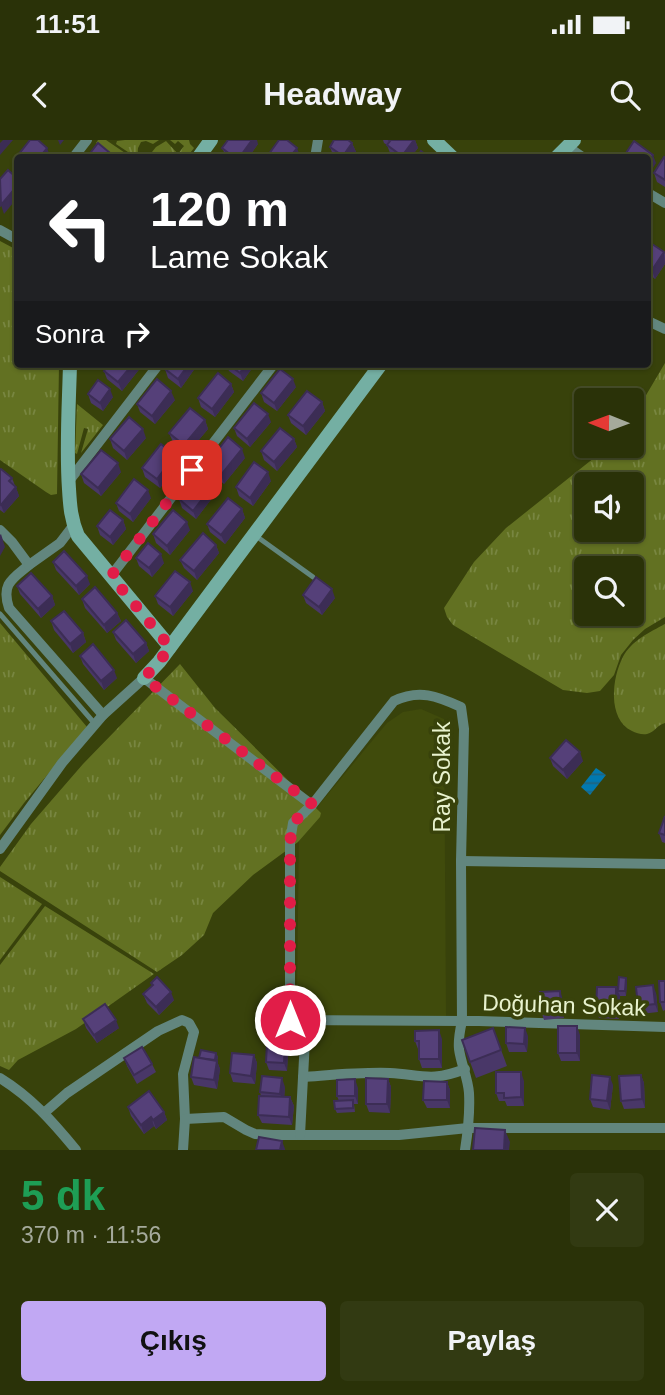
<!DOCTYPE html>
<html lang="tr">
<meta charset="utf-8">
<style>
body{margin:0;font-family:Arial,sans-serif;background:#323a12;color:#f1f3f6;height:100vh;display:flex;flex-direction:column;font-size:26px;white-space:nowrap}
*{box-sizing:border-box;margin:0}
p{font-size:23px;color:#a5aa9c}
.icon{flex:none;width:38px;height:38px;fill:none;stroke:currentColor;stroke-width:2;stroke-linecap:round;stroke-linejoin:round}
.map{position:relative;height:1010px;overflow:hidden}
.details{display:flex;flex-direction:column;background:#2a3208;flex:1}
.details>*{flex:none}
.top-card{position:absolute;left:14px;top:14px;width:637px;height:214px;border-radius:7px;box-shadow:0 2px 5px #0004,0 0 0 2px #464d29;background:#202124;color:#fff;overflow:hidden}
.needle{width:46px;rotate:271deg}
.controls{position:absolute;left:574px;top:248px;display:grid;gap:14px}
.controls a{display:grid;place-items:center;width:70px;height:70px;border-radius:7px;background:#2a3208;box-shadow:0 2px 5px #0004,0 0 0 2px #464d29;font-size:35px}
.pin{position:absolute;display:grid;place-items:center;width:60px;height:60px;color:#fff;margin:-30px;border-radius:14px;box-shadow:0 4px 10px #0006}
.me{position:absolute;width:77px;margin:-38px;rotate:0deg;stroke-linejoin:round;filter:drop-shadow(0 0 5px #0008)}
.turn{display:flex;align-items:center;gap:24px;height:147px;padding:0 21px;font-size:32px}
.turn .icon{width:91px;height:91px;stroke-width:2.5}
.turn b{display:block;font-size:49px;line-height:60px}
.then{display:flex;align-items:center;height:66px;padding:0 21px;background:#0003;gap:14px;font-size:26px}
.round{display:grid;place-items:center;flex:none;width:74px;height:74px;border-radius:7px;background:#323a12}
.headline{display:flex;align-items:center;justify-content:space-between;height:119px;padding:0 21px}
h1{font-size:42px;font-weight:600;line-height:52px;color:#1e9e55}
.action{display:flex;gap:14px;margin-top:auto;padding:14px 21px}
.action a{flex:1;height:80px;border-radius:7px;background:#c1a8f3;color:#111;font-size:28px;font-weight:600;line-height:80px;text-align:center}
.action a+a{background:#323a12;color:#f1f3f6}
.status{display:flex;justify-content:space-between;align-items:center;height:49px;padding:0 35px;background:#2a3208;direction:ltr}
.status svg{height:19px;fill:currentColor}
header{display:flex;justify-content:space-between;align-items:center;height:91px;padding:0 21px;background:#2a3208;font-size:32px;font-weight:600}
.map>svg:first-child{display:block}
</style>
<div class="status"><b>11:51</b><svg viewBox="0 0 49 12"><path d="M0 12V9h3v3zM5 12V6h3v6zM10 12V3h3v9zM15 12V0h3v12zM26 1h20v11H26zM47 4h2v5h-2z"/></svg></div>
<header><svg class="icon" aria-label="back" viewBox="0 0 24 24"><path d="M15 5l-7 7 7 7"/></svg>Headway<svg class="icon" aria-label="search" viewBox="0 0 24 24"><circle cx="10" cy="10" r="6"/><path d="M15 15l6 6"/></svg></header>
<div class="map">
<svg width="665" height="1010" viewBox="0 0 665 1010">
<defs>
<pattern id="grass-tufts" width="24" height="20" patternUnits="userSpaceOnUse" patternTransform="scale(1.75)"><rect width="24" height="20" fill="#627122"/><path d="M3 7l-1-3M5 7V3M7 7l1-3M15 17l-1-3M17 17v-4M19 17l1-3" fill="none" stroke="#788641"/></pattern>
<pattern id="water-rules" width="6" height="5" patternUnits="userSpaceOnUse" patternTransform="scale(1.75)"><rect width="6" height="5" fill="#0179b1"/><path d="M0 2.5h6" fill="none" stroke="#20637d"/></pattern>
</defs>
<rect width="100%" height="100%" fill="#38420b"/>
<path fill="#404b0c" d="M421,569L444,579L446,876L315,875L297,855L299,689L387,583L403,572Z"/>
<g fill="url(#grass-tufts)" fill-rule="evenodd">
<path d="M98,0H106L131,17H117L96,3Z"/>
<path d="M125,0H159L153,4L146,1L141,2L138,8L137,18L116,4L117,1Z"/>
<path d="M170,0H189L190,4L194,8L187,17H148L156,7L166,1L178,14L184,6L178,1L175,4Z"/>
<path d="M0,101L17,110L18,224H59L57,354L51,355L46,352L0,320Z"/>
<path d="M665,223V477L645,489L633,500L621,515L614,535L600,551L587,553L563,550L453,485L447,477L444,468L474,422L506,388L609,306H632V279ZM586,345H632V390H586ZM586,429H632V474H586Z"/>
<path d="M77,264L103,285L81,313L88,289L84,288L77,314L75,313Z"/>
<path d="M0,483L87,587L24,663L0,695Z"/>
<path d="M665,484V583C657,585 655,592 647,594C642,595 636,593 632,591C607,579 612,537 623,517C631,501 650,492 665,484Z"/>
<path d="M180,524L215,568L321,673L320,677L298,702L253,735L213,773L204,795L182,815L157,832L0,731V727L31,684L83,624Z"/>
<path d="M0,737L42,764L0,820Z"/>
<path d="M45,766L154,834L76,889L18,920L9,930L0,926V825Z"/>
</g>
<path fill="url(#water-rules)" d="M596,628L606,635L590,655L581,647Z"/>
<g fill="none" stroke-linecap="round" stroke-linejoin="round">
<g stroke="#62867e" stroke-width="5">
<path d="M256,396L313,437"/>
<path d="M0,474L95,584"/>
</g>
<g stroke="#62867e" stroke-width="10">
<path d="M568,7L584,18"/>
<path d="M73,18L87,0"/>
<path d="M315,18L318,0"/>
<path d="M648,53L665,63"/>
<path d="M0,90L18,100"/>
<path d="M648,181L665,189"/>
<path d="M69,341L159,224"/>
<path d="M0,390L12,402L29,425C12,439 1,444 9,468L103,575"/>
<path d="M29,425L60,403L73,386"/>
<path d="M111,436L274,224"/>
<path d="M0,709L62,623L103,575L144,538L312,665"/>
<path d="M461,721L665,724"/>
<path d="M303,937C332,935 361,932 390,933C422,935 432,942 465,929"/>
<path d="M0,938C31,957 53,982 76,1010"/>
<path d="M44,973L67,953L158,891L182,880L189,883L194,892L183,934L185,979L183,1010"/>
<path d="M185,979L224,977L246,990L255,994L273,995H399L468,988H665"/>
<path d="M300,995L306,880"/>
<path d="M465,1010C468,991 470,972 469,953C468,938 461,924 459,909C458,900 460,890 462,881L461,721L464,589L461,567C437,556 419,549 394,561L312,665L293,683L290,702V880L462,881H479L665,887"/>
</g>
<g stroke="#74afa3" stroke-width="14">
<path d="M434,0L453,18"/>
<path d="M198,18L211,0"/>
<path d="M556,18L574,0"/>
<path d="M70,224C69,265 66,307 69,349C70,366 71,380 78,396L170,507"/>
<path d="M144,538L159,522L381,224"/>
</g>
</g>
<g fill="#493768">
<path d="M383,0H415L418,8L410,18H396L390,13L387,5L384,3Z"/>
<path d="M352,3L356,12L352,18H336L333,15L330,7Z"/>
<path d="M258,4L248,18H227L222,8Z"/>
<path d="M665,18V47L657,42L654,33Z"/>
<path d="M648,104L664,112L665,114V124L655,139L648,133Z"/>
<path d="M109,224H140L141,227L122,251L107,239L104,231Z"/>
<path d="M198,224L181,248L168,238L165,229Z"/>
<path d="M226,224H255L243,241L229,231Z"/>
<path d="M231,244L234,252L215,277L201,267L198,258Z"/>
<path d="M296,247L277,271L264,262L261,253Z"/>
<path d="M88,254L113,257L103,271L91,263Z"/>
<path d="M175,260L155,284L140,272L137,264Z"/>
<path d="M322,262L325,271L306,295L291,283L288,275Z"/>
<path d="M205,280L208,289L187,314L173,302L169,293Z"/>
<path d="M271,282L250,307L237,296L234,288Z"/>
<path d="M146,298L127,320L113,308L110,299Z"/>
<path d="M294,299L297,307L277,331L264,320L261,311Z"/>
<path d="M245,318L224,344L210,332L207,324Z"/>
<path d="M178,324L160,348L145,337L142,328Z"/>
<path d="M0,330L12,338L19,356L4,373L0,370Z"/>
<path d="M121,332L101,356L84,343L81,334Z"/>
<path d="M271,341L253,366L239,356L236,347Z"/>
<path d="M213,345L216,353L196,379L182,368L179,359Z"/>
<path d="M151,358L133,382L119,371L116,363Z"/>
<path d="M242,369L245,378L225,404L210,392L207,384Z"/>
<path d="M123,380L126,389L113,405L100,395L97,386Z"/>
<path d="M190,390L170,415L156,403L153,394Z"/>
<path d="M216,405L219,413L197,440L184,428L180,420Z"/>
<path d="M136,418L164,423L152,437L139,426Z"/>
<path d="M53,422L90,444L79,455L56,430Z"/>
<path d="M17,446L52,456L55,465L41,478L20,454Z"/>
<path d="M193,451L173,476L158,464L155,456Z"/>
<path d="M303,455L335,458L322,475L306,463Z"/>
<path d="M82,459L117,473L121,481L107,493L85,468Z"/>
<path d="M51,481L83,493L86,502L73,513L54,490Z"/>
<path d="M113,492L146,503L149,511L136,523L116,500Z"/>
<path d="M80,516L117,538L104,550L83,524Z"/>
<path d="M550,618L583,621L567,639L553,626Z"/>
<path d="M665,676V703L662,702L659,693Z"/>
<path d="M665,841V870L663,871L660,862Z"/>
<path d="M627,842L626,856H620L619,879L599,878L596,870L618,851Z"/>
<path d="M151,843L174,860L159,875L147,863L143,854L152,846Z"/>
<path d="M656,853L658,872L641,874L638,866Z"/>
<path d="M563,860L564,878L544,880L541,871Z"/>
<path d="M83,879L119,888L97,903L86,888Z"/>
<path d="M493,888L507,926L476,938L462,900Z"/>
<path d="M580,895V921H561L558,913Z"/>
<path d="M528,896L527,912H509L506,903Z"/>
<path d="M442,899V928H422L419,919V909H418L415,901Z"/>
<path d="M288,912L287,931L269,930L266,922Z"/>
<path d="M216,913L218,917L217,921L220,929L217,949L194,945L191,937L199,918Z"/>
<path d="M254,915L257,923L255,944L233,942L230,933Z"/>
<path d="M124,918L152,924L156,932L137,944L127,926Z"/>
<path d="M641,935L644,943L645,968L624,969L621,961Z"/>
<path d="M388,939L391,947L390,973L369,972L366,964Z"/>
<path d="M524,941V966H507L505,961H499L496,953Z"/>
<path d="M447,942L450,950V968H427L423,960Z"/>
<path d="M613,945L610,970L593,967L590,959Z"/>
<path d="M285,947L284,957H290L294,966L292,985L262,983L258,975L261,956L260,952Z"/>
<path d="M358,948V964H354L355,972L337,973L335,969L339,961L337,956Z"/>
<path d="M128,967L164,972L167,980L156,989L154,986L144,994L131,976Z"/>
</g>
<g fill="#3c2d55">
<path d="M3,0H13L0,15V3Z"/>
<path d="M58,0H64L60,5Z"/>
<path d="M252,0H257L258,4L248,18H239Z"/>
<path d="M414,0H415L418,8L410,18H402V16Z"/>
<path d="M352,3L356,12L352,18H344L343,16Z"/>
<path d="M47,8L50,16L49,18H39Z"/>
<path d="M297,8L300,16L299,18H289Z"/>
<path d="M653,15L656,23L648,36V23Z"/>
<path d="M18,45V57L4,74L1,65Z"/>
<path d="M664,112L665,124L655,139L652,130Z"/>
<path d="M133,224H140L141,227L122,251L118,242Z"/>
<path d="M189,224H198L181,248L178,239Z"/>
<path d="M246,224H255L243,241L240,233Z"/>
<path d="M293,239L296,247L277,271L274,263Z"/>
<path d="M231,244L234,252L215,277L212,269Z"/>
<path d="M110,249L113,257L103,271L100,263Z"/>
<path d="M171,251L175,260L155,284L152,276Z"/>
<path d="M322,262L325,271L306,295L303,286Z"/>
<path d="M268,274L271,282L250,307L247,299Z"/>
<path d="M205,280L208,289L187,314L184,305Z"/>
<path d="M143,289L146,298L127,320L124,311Z"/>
<path d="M294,299L297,307L277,331L274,322Z"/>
<path d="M242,309L245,318L224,344L221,335Z"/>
<path d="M175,315L178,324L160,348L157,339Z"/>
<path d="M118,323L121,332L101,356L98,348Z"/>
<path d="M268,332L271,341L253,366L250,358Z"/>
<path d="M213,345L216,353L196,379L193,371Z"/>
<path d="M16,347L19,356L4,373L1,365Z"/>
<path d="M148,350L151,358L133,382L130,374Z"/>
<path d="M242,369L245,378L225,404L221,395Z"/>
<path d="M123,380L126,389L113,405L110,397Z"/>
<path d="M187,382L190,390L170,415L167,406Z"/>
<path d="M1,394L5,407L0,416V395Z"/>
<path d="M216,405L219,413L197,440L194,431Z"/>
<path d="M161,414L164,423L152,437L149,428Z"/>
<path d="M87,436L90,444L79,455L76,446Z"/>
<path d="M190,442L193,451L173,476L170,467Z"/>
<path d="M332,449L335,458L322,475L319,467Z"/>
<path d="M52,456L55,465L41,478L38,469Z"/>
<path d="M117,473L121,481L107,493L104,485Z"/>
<path d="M83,493L86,502L73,513L70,504Z"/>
<path d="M146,503L149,511L136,523L133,514Z"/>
<path d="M114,530L117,538L104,550L101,541Z"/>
<path d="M580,612L583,621L567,639L563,630Z"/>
<path d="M626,838L627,842L626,856L625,851Z"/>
<path d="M653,845L656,853L658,872L655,864Z"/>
<path d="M616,847L620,856L619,879L616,870Z"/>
<path d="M560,851L563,860L564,878L561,870Z"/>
<path d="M171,852L174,860L159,875L156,867Z"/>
<path d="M116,880L119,888L97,903L94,895Z"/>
<path d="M577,886L580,895V921L577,913Z"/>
<path d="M525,888L528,896L527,912L524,904Z"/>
<path d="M439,890L442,899V928L439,919Z"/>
<path d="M285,904L288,912L287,931L284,923Z"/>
<path d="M216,913L218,917L217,921L220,929L217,949L214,940Z"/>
<path d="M254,915L257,923L255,944L251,936Z"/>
<path d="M521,932L524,941V966L521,957Z"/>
<path d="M641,935L644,943L645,968L642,959Z"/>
<path d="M610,937L613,945L610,970L607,961Z"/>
<path d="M282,938L285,947L284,963L280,954Z"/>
<path d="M355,939L358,948V964L355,956Z"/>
<path d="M388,939L391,947L390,973L387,964Z"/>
<path d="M447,942L450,950V968L447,960Z"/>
<path d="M290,957L294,966L292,985L289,977Z"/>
<path d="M164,972L167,980L156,989L153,980Z"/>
<path d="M151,977L154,986L144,994L141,985Z"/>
<path d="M505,990L510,1002L509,1010H504Z"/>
<path d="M282,1001L285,1009V1010H280Z"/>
</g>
<g fill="#554079" stroke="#3c2d55" stroke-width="2">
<path d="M30,0H38L47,8L39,18H18V22L15,19Z"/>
<path d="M228,0H252L239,18H235L222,8Z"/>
<path d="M279,0H287L297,8L289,18H266Z"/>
<path d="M334,0H348L352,3L343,16L330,7Z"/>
<path d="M389,0H414L402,16L387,5L390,1Z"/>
<path d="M634,1L653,15L648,23V18H626L624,16Z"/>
<path d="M98,3L110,13L107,18H98L91,12Z"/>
<path d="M421,11L430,18H417Z"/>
<path d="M363,13L368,18H359Z"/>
<path d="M664,17L665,18V40L654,33Z"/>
<path d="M8,30L18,39V45L1,65L0,39Z"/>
<path d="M649,102L664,112L652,130L648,127V104Z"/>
<path d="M109,224H133L118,242L104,231Z"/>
<path d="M169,224H189L178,239L165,229Z"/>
<path d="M228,224H246L240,233Z"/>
<path d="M280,229L293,239L274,263L261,253Z"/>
<path d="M218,233L231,244L212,269L198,258Z"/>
<path d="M157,239L171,251L152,276L137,264Z"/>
<path d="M98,240L110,249L100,263L88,254Z"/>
<path d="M307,251L322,262L303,286L288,275Z"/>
<path d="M254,263L268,274L247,299L234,288Z"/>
<path d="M190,268L205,280L184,305L169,293Z"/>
<path d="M129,277L143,289L124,311L110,299Z"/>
<path d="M280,288L294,299L274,322L261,311Z"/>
<path d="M228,297L242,309L221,335L207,324Z"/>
<path d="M161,304L175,315L157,339L142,328Z"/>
<path d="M101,310L118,323L98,348L81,334Z"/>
<path d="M254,322L268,332L250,358L236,347Z"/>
<path d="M1,329L12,338L9,341L16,347L1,365L0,364V330Z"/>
<path d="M198,333L213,345L193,371L179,359Z"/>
<path d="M134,339L148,350L130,374L116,363Z"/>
<path d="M228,358L242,369L221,395L207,384Z"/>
<path d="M110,370L123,380L110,397L97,386Z"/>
<path d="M173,370L187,382L167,406L153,394Z"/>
<path d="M203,393L216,405L194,431L180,420Z"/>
<path d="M148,403L161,414L149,428L136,418Z"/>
<path d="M64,411L87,436L76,446L53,422Z"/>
<path d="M175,431L190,442L170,467L155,456Z"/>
<path d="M31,433L52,456L38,469L17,446Z"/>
<path d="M316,437L332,449L319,467L303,455Z"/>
<path d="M95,447L117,473L104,485L82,459Z"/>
<path d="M64,471L83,493L70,504L51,481Z"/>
<path d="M126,480L146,503L133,514L113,492Z"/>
<path d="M93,504L114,530L101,541L80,516Z"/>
<path d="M566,600L580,612L563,630L550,618Z"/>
<path d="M665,676V695L659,693Z"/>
<path d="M157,837L171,852L156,867L143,854L153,845L151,843Z"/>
<path d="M619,837L626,838L625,851H618Z"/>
<path d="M659,841H665V862H660Z"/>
<path d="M653,845L655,864L638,866L636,847Z"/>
<path d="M597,847H616V870H596Z"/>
<path d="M560,851L561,870L541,871L540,852Z"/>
<path d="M105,864L116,880L94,895L83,879Z"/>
<rect x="558" y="886" width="19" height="27"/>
<path d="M506,887L525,888L524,904L506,903Z"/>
<path d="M493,888L501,910L470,922L462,900Z"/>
<path d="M439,890V919H419V901H415V891Z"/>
<path d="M267,903L285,904L284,923L266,922Z"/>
<path d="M142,907L152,924L134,935L124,918Z"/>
<path d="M201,910L216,913L215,920L199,918Z"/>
<path d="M232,913L254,915L251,936L230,933Z"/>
<path d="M194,917L217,921L214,940L191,937Z"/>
<path d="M496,932H521V957L504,958V953H496Z"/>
<path d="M592,935L610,937L607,961L590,959Z"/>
<path d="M641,935L642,959L621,961L619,936Z"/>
<path d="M262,936L282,938L280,954L260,952Z"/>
<path d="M366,938L388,939L387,964H366Z"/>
<path d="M355,939V956H337V940Z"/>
<path d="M424,941L447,942V960H423Z"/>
<path d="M149,951L164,972L153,980L151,977L141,985L128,967Z"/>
<path d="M259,956L290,957L289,977L258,975Z"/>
<path d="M353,960V968L335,969L334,961Z"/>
<path d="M475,988L505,990L504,1010H473Z"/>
<path d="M259,997L282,1001L280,1010H256Z"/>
</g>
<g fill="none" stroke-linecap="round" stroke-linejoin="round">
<path stroke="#e11d48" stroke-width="12" stroke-dasharray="0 21.6" d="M192,330L111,436L170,507L159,522L144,538L312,664L293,683L290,702V880"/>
</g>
<g text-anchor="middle" stroke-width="7" stroke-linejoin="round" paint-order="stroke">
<g font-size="23" fill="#e8f2ce" stroke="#38420b">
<text transform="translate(442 637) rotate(-90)" y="8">Ray Sokak</text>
<text transform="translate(564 865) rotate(2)" y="8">Doğuhan Sokak</text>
</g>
</g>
</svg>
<div class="controls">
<a><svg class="needle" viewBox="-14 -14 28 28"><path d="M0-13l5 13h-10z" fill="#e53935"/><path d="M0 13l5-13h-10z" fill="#a5aa9c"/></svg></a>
<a><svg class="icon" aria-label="sound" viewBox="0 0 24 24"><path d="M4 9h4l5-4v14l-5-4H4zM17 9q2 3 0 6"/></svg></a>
<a><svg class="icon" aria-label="search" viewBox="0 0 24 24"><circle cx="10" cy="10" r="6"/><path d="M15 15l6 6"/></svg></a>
</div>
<div class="pin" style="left:192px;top:330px;background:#d93025"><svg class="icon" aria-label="arrive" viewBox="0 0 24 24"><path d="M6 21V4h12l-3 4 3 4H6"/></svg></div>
<svg class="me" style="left:290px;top:880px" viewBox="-20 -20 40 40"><circle r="17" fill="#e11d48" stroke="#fff" stroke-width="3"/><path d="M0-11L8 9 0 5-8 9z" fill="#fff"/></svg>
<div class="top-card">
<div class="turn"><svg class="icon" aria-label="left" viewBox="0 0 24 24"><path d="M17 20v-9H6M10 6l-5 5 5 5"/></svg><div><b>120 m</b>Lame Sokak</div></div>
<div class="then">Sonra<svg class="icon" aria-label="right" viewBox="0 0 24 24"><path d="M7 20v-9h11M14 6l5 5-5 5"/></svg></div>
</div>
</div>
<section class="details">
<div class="headline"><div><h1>5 dk</h1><p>370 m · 11:56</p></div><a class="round"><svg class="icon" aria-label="close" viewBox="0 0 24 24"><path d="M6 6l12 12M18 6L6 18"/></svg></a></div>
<div class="action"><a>Çıkış</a><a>Paylaş</a></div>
</section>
